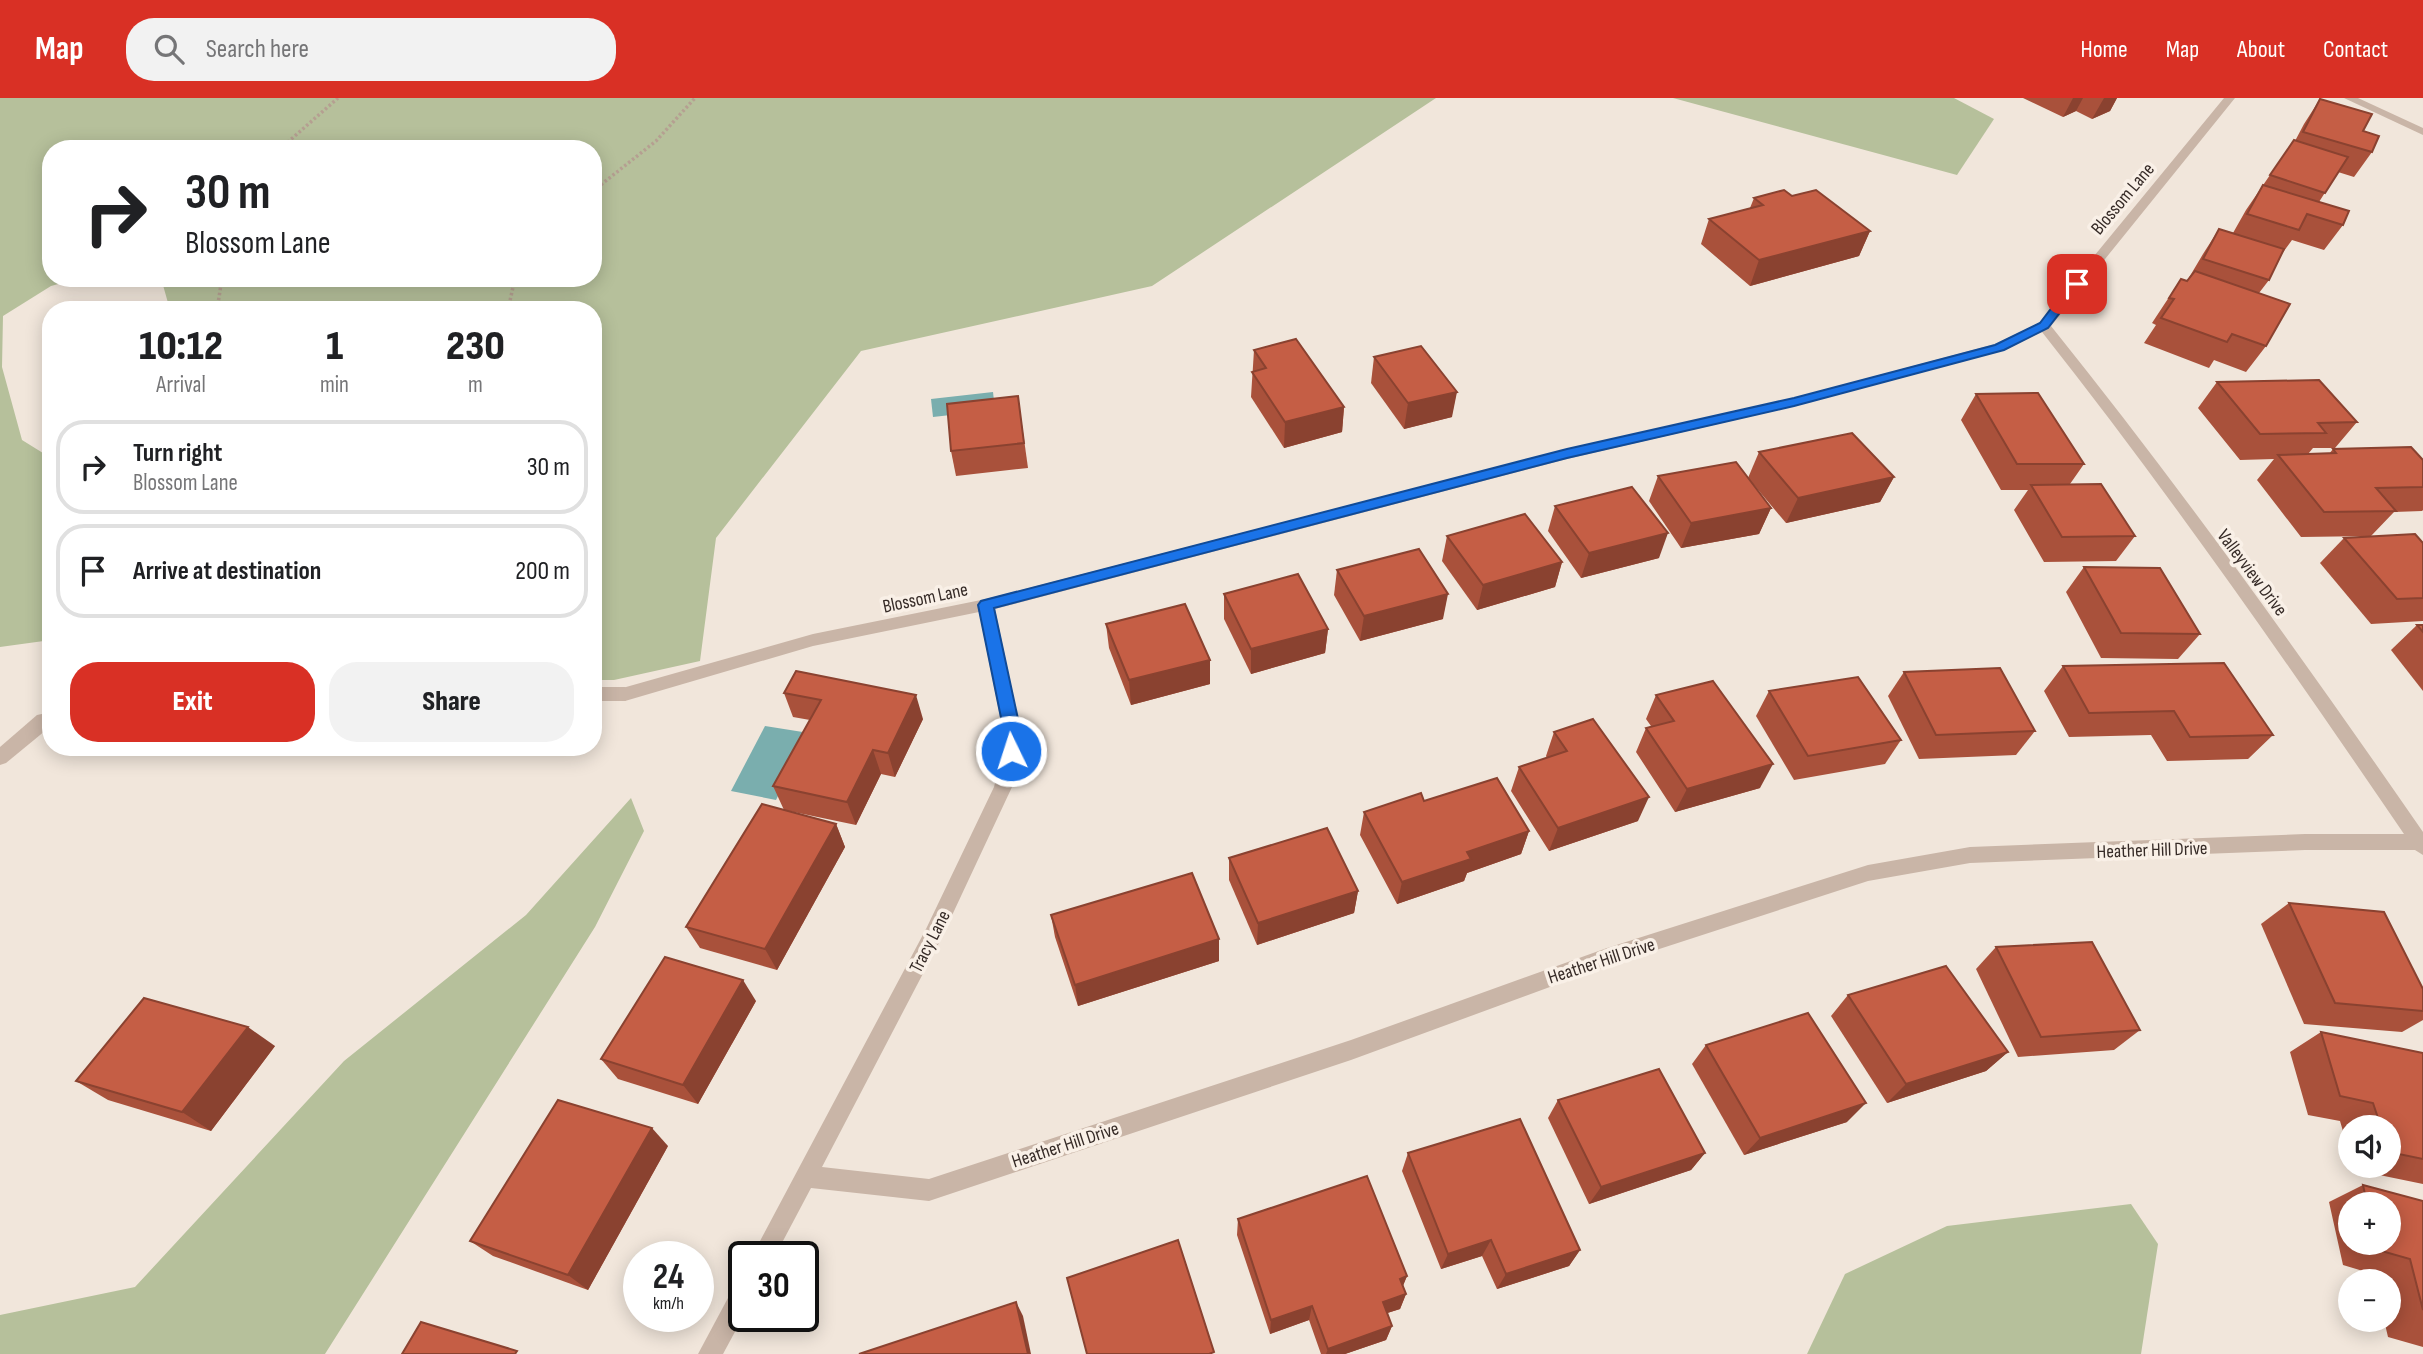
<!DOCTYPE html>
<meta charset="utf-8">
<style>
body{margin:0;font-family:"Sofia Sans Condensed",sans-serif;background:#f2f2f2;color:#202124;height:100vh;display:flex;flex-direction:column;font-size:26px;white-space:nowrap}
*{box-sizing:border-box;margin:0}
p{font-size:23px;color:#757577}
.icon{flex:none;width:38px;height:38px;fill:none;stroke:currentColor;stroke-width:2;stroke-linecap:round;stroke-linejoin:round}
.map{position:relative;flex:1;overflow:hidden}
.side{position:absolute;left:42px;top:203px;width:560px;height:455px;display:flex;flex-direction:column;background:#fff;border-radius:28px;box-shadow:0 4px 18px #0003}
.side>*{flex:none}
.top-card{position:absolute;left:42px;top:42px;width:560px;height:147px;border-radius:28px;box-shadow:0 4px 18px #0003;background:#fff;color:#202124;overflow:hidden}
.tools{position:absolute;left:2338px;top:1017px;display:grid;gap:14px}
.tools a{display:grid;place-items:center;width:63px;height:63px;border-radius:50%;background:#fff;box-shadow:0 4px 18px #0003;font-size:35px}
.speed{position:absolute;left:623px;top:1143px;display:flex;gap:14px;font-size:35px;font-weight:700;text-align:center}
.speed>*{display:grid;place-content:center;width:91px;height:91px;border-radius:50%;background:#fff;box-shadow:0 4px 18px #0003;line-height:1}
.speed small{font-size:18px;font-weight:400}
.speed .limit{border:4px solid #111;border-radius:10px;background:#fff;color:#111}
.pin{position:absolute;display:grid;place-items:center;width:60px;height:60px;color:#fff;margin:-30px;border-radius:14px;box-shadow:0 4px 10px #0006}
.me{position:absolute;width:77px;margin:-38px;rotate:356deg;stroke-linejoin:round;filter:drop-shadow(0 0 5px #0008)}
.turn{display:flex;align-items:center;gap:24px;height:147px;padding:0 28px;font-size:32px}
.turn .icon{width:91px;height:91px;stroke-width:2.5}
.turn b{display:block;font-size:49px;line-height:60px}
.eta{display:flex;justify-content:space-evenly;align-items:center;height:119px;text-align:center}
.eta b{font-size:42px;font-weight:800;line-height:49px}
.cta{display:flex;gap:14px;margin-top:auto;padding:14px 28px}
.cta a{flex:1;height:80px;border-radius:28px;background:#d93025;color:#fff;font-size:28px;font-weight:800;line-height:80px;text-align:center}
.cta a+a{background:#f2f2f2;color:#202124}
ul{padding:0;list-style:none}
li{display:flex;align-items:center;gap:21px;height:94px;margin:0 14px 10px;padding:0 14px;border:4px solid #e0e0e0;border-radius:28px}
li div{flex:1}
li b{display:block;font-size:26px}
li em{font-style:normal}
header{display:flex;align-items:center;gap:42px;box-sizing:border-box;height:98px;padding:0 35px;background:#d93025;color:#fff}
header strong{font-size:33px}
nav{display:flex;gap:38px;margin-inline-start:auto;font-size:24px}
.search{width:490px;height:63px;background:#f2f2f2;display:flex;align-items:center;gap:18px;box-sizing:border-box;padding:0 24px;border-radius:28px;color:#757577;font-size:26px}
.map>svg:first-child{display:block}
</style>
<header>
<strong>Map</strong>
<div class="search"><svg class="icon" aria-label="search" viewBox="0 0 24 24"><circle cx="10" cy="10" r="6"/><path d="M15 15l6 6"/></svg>Search here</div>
<nav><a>Home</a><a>Map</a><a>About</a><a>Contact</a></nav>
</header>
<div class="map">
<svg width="2423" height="1256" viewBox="0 0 2423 1256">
<rect width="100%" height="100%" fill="#f1e6db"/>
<g fill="#b6c09b">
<path d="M0,0H1436L1152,188L861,253L716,440L700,563L614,582H593V212H170L161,180H593V51H51V180H80L51,188L3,218L2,269L22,342L51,360V542L0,549Z"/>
<path d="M1673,0H1954L1994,21L1957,77Z"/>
<path d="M631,700L644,733L595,829L325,1256H0V1217L135,1189L344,963L526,817Z"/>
<path d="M2131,1106L2158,1146L2141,1256H1807L1845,1176L1947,1128Z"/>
</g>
<g fill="#7aaeae">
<path d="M993,294L995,312L933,319L931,301Z"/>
<path d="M765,628L809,635L776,702L731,693Z"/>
</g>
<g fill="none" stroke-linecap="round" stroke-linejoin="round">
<g stroke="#b59f91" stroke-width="3.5" stroke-dasharray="2.5 2.5" stroke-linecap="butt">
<path d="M280,51L338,0"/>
<path d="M593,93L656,43L695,0"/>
<path d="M217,212L222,180"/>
<path d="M508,212L515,180"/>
</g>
<g fill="#c9b5a7" fill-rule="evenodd">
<path d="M593,589H625L634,596L625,603H593Z"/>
<path d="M51,614V628L6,665L0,667V649L37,617Z"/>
</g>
<g fill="#c9b5a7" fill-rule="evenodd">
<path d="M2224,0H2235L2051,228C2182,391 2304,562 2423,734V757L2415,752H2305L1970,765L1868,783L1607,868L1351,962L929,1103L811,1090L775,1158H752L926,831L994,689L1005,644L979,514L813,548L625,603L619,601L616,596L619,591L813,536L986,501L1567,351L1794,300L1995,246L2039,225ZM2042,234C2170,396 2288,566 2404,736H2305L1970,749L1868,767L1607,850L1351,942L929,1081L822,1069L940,843L1012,689L1023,644L995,511L1567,361L1799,307L2005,252Z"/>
<path d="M2344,0H2358L2423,30V37Z"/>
<path d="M744,1181V1217L723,1256H698L736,1185Z"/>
</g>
</g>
<g fill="#a9513b" fill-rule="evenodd">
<path d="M2023,0H2117L2110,13L2092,21L2076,13L2063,19Z"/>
<path d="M2320,1L2363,33L2372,54L2354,79L2338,74L2319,104L2343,127L2324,152L2292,142L2281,157L2269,182L2259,195L2266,248L2246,274L2214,262L2209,270L2144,245L2156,227L2152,225L2181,181L2187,183L2203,156L2219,131L2233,135L2246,112L2294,42L2295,43L2304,26Z"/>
<path d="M1792,98L1870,133L1859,158L1750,188L1701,146L1709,121L1750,110L1754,100Z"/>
<path d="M1254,252L1344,309L1342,334L1284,350L1251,299Z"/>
<path d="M1374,259L1452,319L1404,331L1371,285Z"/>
<path d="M2217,284L2357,324L2335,350H2313L2308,356H2329L2333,351L2423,362V412L2422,413L2394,414L2371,438L2301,439L2257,382L2274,361L2240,362L2198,310Z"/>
<path d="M1976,296L2084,366L2070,386L2135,438L2116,463L2044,464L2014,412L2028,392H2001L1961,322Z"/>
<path d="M1018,298L1028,370L956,378L951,353Z"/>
<path d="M1759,354L1894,379L1880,404L1786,425L1748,380Z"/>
<path d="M1658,378L1771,410L1759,436L1681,450L1649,403Z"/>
<path d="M1555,408L1659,460L1581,480L1548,433Z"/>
<path d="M1447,438L1562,464L1555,489L1477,512L1442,463Z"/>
<path d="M2344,440L2423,445V523L2371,526L2320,465Z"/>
<path d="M2084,469L2200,536L2178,561L2101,560L2066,494Z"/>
<path d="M1337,472L1443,521L1360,543L1334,497Z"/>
<path d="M1224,496L1328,531L1325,555L1251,576L1224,521Z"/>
<path d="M1106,526L1210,586L1131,607L1109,550Z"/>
<path d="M2417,527H2423V593L2391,552Z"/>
<path d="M2063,568L2273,637L2248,661L2167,663L2151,637L2069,639L2044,593Z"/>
<path d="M1904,574L2035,633L2016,657L1919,661L1888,598Z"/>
<path d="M1769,593L1901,642L1885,666L1794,682L1756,618Z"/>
<path d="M784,595L923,621L895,679L881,676L856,727L784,712L773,688L810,622L793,619Z"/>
<path d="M1656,597L1760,690L1675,714L1636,654L1646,630L1651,628L1646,621Z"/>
<path d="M1554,634L1638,723L1549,753L1511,693L1519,669L1547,660L1546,658Z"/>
<path d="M1424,703L1529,733L1521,756L1467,775L1464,783L1397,806L1360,737L1364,714Z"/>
<path d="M836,726L845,749L777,872L700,850L686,829Z"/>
<path d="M1229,760L1358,793L1354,815L1257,847L1229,782Z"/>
<path d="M2289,805L2423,891V922L2402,934L2304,926L2261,826Z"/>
<path d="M1051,817L1219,841V863L1078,908L1055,839Z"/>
<path d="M1996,849L2140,932L2114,952L2018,959L1976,871Z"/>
<path d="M1848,897L2008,954L1986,973L1887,1005L1831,918Z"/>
<path d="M756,903L698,1006L618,981L601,961Z"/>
<path d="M2321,934L2423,955V1086L2355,1072L2353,1068H2389V1029H2350V1057L2340,1023L2308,1017L2290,954Z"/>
<path d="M1706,947L1847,1024L1744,1057L1692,966Z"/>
<path d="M275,948L211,1033L108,1002L76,983Z"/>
<path d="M1558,1002L1705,1055L1691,1072L1589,1106L1548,1020Z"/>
<path d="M668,1048L588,1192L493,1158L470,1143Z"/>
<path d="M1408,1055L1580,1152L1569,1168L1497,1191L1482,1158L1441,1171L1402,1073Z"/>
<path d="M2363,1087L2423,1103V1249L2388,1239L2384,1222H2389V1183H2375L2373,1176L2343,1167L2329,1104ZM2350,1106H2389V1144H2350Z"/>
<path d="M1238,1121L1407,1178L1403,1187L1406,1196L1400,1211L1387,1215L1392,1228L1386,1242L1345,1256H1321L1309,1222L1270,1236L1237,1137Z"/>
</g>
<g fill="#8a4230">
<path d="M2073,0H2083L2076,13L2063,19Z"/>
<path d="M2104,0H2117L2110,13L2092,21Z"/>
<path d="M1870,133L1859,158L1750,188L1759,162Z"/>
<path d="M1457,294L1452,319L1404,331L1408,305Z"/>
<path d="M1344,309L1342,334L1284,350L1285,324Z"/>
<path d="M1894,379L1880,404L1786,425L1798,400Z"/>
<path d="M1771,410L1759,436L1681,450L1691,425Z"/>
<path d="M1668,435L1659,460L1581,480L1589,455Z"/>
<path d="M1562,464L1555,489L1477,512L1483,487Z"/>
<path d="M1448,496L1443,521L1360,543L1364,518Z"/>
<path d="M1328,531L1325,555L1251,576V551Z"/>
<path d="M1210,562V586L1131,607L1129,582Z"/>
<path d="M916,597L923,621L895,679L888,655Z"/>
<path d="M873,652L881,676L856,727L847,704Z"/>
<path d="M1773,666L1760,690L1675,714L1687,691Z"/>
<path d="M1649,699L1638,723L1549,753L1558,730Z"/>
<path d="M836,726L845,749L777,872L765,851Z"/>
<path d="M1529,733L1521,756L1467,775L1464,783L1397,806L1402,784L1467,754Z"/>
<path d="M1358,793L1354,815L1257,847L1258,825Z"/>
<path d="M1219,841V863L1078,908L1075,887Z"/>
<path d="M743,882L756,903L698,1006L683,987Z"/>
<path d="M248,929L275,948L211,1033L182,1014Z"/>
<path d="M2008,954L1986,973L1887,1005L1906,986Z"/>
<path d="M1866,1005L1847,1024L1744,1057L1760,1040Z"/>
<path d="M652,1030L668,1048L588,1192L568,1177Z"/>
<path d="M1705,1055L1691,1072L1589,1106L1601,1089Z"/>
<path d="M1491,1142L1482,1158L1441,1171L1448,1156Z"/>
<path d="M1580,1152L1569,1168L1497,1191L1506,1176Z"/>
<path d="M1407,1178L1401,1193L1400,1181Z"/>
<path d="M1406,1196L1400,1211L1378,1218L1383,1204Z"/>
<path d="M1016,1204L1023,1218L1031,1256H1028Z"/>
<path d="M1312,1208L1309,1222L1270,1236L1271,1222Z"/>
<path d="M1392,1228L1386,1242L1345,1256H1326L1328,1251Z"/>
</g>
<g fill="#c55e45" stroke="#8a4230" stroke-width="2">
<path d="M2320,1L2372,16L2363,33L2379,38L2372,54L2303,34Z"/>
<path d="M2294,42L2348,59L2325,95L2270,77Z"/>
<path d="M2263,87L2349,113L2343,127L2307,116L2299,132L2247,116Z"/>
<path d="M1784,92L1792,98L1816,92L1870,133L1759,162L1709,121L1763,107L1754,100Z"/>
<path d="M2219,131L2284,151L2269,182L2203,161Z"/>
<path d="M2195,173L2290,206L2266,248L2232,236L2227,244L2161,220L2174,201L2169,200L2181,181L2187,183Z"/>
<path d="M1296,241L1344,309L1285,324L1252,274L1266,270L1254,252Z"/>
<path d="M1421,248L1457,294L1408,305L1374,259Z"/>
<path d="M2319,282L2357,324L2318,325L2326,335L2260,336L2217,284Z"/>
<path d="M2038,295L2084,366H2017L1976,296Z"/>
<path d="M1018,298L1024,345L951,353L947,306Z"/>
<path d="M1852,335L1894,379L1798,400L1759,354Z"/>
<path d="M2411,349L2423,362V389L2376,390L2396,413L2324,414L2278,357L2336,355L2333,351Z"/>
<path d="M1736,364L1771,410L1691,425L1658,378Z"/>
<path d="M2101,386L2135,438L2062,439L2031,387Z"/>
<path d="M1632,389L1668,435L1589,455L1555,408Z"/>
<path d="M1525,416L1562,464L1483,487L1447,438Z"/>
<path d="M2415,436L2423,445V500L2397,501L2344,440Z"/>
<path d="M1419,451L1448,496L1364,518L1337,472Z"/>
<path d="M2084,469L2160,470L2200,536L2121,535Z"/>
<path d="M1298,476L1328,531L1251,551L1224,496Z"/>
<path d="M1185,506L1210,562L1129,582L1106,526Z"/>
<path d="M2417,527H2423V534Z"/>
<path d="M2224,565L2273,637L2190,639L2174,613L2089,615L2063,568Z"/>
<path d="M2000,570L2035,633L1936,637L1904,574Z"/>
<path d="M796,573L916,597L888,655L873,652L847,704L773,688L821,602L784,595Z"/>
<path d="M1858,579L1901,642L1808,658L1769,593Z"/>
<path d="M1713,583L1773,666L1687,691L1646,630L1674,623L1656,597Z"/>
<path d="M1593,621L1649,699L1558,730L1519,669L1567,653L1554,634Z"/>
<path d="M1497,680L1529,733L1467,754L1471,761L1402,784L1364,714L1421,695L1424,703Z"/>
<path d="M762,706L836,726L765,851L686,829Z"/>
<path d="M1327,730L1358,793L1258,825L1229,760Z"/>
<path d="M1192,775L1219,841L1075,887L1051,817Z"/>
<path d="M2289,805L2384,814L2423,891V913L2335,905Z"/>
<path d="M2092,844L2140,932L2041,939L1996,849Z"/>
<path d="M665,859L743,882L683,987L601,961Z"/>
<path d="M1946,868L2008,954L1906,986L1848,897Z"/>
<path d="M144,900L248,929L182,1014L76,983Z"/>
<path d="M1808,915L1866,1005L1760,1040L1706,947Z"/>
<path d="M2321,934L2423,955V1061L2389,1054V1029H2381L2373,1005L2340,998Z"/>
<path d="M1659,971L1705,1055L1601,1089L1558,1002Z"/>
<path d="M558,1002L652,1030L568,1177L470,1143Z"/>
<path d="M1520,1021L1580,1152L1506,1176L1491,1142L1448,1156L1408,1055Z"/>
<path d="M1367,1078L1407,1178L1400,1181L1406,1196L1383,1204L1392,1228L1328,1251L1312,1208L1271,1222L1238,1121Z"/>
<path d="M2363,1087L2423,1103V1212L2410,1161L2378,1152L2377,1144H2389V1106H2367Z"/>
<path d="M1178,1142L1214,1254L1209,1256H1087L1067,1180Z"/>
<path d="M1016,1204L1028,1256H859Z"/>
<path d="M421,1224L517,1253L515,1256H402Z"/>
</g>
<path fill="#1a73e8" stroke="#114b97" stroke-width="2" d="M2072,183L2082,186L2048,230L2004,252L1794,308L1567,360L994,510L1023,644L1017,658L1011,660L1003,653L1006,644L978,507L981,503L1567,351L1794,300L1995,247L2040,225Z"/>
<g text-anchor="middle" stroke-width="7" stroke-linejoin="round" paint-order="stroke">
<g font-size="19" fill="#362b27" stroke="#f9f0e7">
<text transform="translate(2122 100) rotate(-50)" y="7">Blossom Lane</text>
<text transform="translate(2253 474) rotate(53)" y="7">Valleyview Drive</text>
<text transform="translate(925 499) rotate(-12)" y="7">Blossom Lane</text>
<text transform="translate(2152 751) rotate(-2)" y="7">Heather Hill Drive</text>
<text transform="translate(929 843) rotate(-63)" y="7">Tracy Lane</text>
<text transform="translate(1601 862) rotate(-18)" y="7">Heather Hill Drive</text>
<text transform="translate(1065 1046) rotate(-18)" y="7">Heather Hill Drive</text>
</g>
</g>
</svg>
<div class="tools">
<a><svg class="icon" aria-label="sound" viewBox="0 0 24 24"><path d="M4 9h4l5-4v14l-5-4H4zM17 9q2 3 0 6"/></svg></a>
<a>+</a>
<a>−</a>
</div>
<div class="speed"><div>24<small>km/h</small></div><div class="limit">30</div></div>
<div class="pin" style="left:2077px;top:186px;background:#d93025"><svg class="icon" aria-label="arrive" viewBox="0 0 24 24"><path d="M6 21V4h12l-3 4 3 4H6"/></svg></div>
<svg class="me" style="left:1011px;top:653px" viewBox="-20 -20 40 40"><circle r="17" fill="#1a73e8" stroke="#fff" stroke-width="3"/><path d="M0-11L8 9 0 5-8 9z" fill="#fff"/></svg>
<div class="top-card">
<div class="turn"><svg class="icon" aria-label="right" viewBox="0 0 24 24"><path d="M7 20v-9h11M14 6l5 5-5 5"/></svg><div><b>30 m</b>Blossom Lane</div></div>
</div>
<section class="side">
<div class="eta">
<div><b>10:12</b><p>Arrival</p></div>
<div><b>1</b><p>min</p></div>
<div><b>230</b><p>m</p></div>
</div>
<ul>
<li><svg class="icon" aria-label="right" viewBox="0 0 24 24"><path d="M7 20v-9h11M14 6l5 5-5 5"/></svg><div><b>Turn right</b><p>Blossom Lane</p></div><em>30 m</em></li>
<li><svg class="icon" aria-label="arrive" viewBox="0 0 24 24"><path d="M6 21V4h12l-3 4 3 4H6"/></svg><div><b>Arrive at destination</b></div><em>200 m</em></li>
</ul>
<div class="cta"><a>Exit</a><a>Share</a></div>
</section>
</div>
